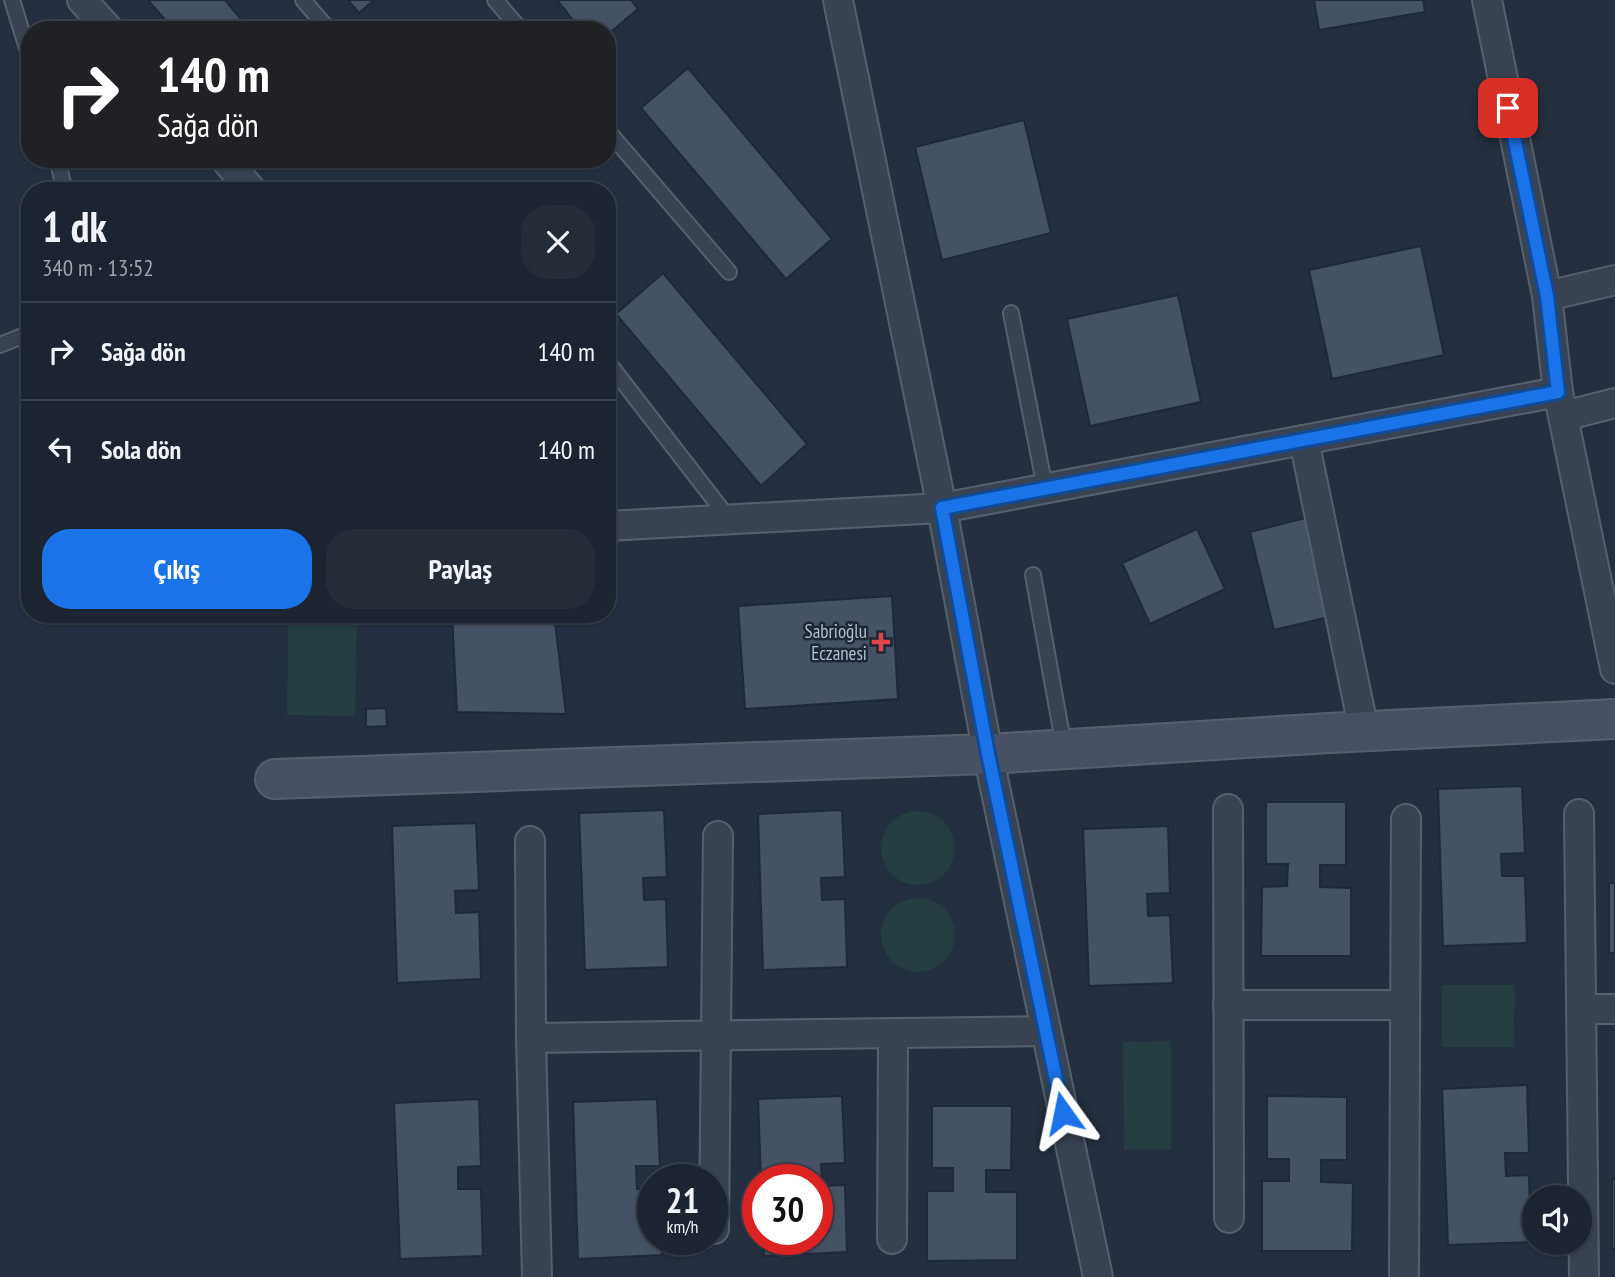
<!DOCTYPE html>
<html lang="tr">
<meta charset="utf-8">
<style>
body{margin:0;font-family:"PT Sans Narrow",sans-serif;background:#242c38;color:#f1f3f6;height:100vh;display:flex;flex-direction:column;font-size:26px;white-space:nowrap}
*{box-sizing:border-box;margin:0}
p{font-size:23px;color:#a0a4ab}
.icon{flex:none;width:38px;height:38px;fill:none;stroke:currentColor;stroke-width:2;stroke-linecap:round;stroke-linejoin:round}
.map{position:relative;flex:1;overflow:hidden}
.side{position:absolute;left:21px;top:182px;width:595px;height:441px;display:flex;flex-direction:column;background:#1b2430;border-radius:28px;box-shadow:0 2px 5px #0004,0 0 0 2px #39414c}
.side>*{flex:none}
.banner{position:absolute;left:21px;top:21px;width:595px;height:147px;border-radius:28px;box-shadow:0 2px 5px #0004,0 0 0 2px #39414c;background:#202124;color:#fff;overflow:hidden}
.controls{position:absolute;left:1522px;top:1185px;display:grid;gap:14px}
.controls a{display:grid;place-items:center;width:70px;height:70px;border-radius:50%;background:#1b2430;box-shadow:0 2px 5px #0004,0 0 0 2px #39414c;font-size:35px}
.speed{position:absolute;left:637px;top:1164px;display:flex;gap:14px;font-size:35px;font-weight:700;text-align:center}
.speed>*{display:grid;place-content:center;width:91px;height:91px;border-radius:50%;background:#1b2430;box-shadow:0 2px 5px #0004,0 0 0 2px #39414c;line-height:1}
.speed small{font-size:18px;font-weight:400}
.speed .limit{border:10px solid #d22;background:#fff;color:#111}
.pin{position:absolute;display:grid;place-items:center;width:60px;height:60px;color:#fff;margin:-30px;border-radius:14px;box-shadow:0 4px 10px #0006}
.me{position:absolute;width:77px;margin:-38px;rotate:348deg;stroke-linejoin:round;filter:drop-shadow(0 0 5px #0008)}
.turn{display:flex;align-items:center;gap:24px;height:147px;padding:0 21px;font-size:32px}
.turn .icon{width:91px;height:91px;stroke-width:2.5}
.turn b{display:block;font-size:49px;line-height:60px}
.round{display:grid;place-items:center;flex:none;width:74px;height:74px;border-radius:28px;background:#242c38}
.headline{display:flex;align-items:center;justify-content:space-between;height:119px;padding:0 21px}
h1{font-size:42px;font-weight:600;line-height:52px}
.action{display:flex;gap:14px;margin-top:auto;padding:14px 21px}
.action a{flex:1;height:80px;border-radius:28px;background:#1a73e8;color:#fff;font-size:28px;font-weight:600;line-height:80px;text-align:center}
.action a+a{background:#242c38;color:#f1f3f6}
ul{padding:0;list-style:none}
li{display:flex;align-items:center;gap:21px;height:98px;padding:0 21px;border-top:2px solid #39414c}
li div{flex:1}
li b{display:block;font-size:26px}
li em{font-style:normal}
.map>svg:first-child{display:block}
</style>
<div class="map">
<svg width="1615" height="1277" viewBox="0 0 1615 1277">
<rect width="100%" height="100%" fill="#243040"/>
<g fill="#263e41">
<path d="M288,614H357L355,716L287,715Z"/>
<circle cx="918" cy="848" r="37"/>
<circle cx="918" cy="935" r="37"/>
<path d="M1442,985H1515L1514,1047H1442Z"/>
<path d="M1171,1041V1150H1124L1123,1042Z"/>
</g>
<g fill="#455264" stroke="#1f2937" stroke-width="2">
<path d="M148,0H225L250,30H174Z"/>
<path d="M348,0H374L359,13Z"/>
<path d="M557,0H631L638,9L607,35V30H581Z"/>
<path d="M1314,0H1423L1425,12L1319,30Z"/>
<path d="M688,68L832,239L786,279L641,108Z"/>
<path d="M1024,120L1051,233L942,260L915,147Z"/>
<path d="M1421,246L1444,355L1332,379L1309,270Z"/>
<path d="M663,273L807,444L761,486L616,314Z"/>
<path d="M1178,295L1201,402L1090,426L1067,319Z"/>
<path d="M1305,518L1311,543L1322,541L1329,617L1274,630L1250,532Z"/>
<path d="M1197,529L1225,589L1150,624L1122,563Z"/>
<path d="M892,596L898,699L745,709L738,606Z"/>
<path d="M452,614H554L566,714L457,712Z"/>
<path d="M386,708L387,726L366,727V709Z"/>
<path d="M1522,786L1525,853L1501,854L1502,876H1525L1527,943L1443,946L1438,789Z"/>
<path d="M1266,802H1346V865H1320V887L1351,888V956H1261L1262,887L1287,886L1288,864H1266Z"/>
<path d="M664,810L667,877L643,878L644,900L666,899L668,967L585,970L579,813Z"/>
<path d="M842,810L845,877L821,878L822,900L845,899L847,967L763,970L758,814Z"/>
<path d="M476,823L479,890L455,891L456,913L479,912L481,979L397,983L392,826Z"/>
<path d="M1168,826L1170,893L1147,894L1148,916L1170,915L1173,983L1089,986L1083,829Z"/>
<rect x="1609" y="883" width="6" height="70"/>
<path d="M1527,1085L1529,1153H1505L1506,1176L1529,1175L1531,1242L1448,1245L1442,1089Z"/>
<path d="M842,1096L845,1163L821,1164L822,1186L845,1185L847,1252L764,1256L763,1239H817V1180H761L758,1099Z"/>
<path d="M1267,1096L1347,1097V1160H1321V1182L1353,1183L1352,1251H1262V1181H1289V1159H1267Z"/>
<path d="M479,1099L481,1166L458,1167V1189H481L483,1256L400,1259L394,1103Z"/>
<path d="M657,1099L660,1166H636L637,1189L653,1188V1239H661L662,1255L578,1259L573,1102Z"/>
<path d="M932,1106H1012L1011,1170H986V1192H1017V1260L927,1261V1191H953V1168H932Z"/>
<rect x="1612" y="1179" width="3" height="70"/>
</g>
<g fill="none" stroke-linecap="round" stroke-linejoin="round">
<g stroke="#56606d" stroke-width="18">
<g id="lane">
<path d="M12,0L30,58"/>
<path d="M303,0L329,30"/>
<path d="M495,0L521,30"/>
<path d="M607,130L729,272"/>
<path d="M57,159L65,191"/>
<path d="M1011,313L1045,488"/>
<path d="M0,345L30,333"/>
<path d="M607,361L729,519"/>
<path d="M1033,575L1064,747"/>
</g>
</g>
<g stroke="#56606d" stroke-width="32">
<g id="street">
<path d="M82,0L109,30"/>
<path d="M838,0L942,508L988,754L1098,1277"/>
<path d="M1487,0L1547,296L1558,392L1615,669"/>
<path d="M225,159L252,191"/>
<path d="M1547,296L1615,280"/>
<path d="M1564,416L1615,403"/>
<path d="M1304,440L1364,731"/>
<path d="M607,526L942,508L1558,392"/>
<path d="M1228,809L1229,1218"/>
<path d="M1579,814L1584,1277"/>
<path d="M530,841L531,1038L537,1277"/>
<path d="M1228,1005H1405"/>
<path d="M1582,1009H1615"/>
<path d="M531,1038L1046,1031"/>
<path d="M714,1229L718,836"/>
<path d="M892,1239L893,1033"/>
<path d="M1404,1277L1406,819"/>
</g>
</g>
<g stroke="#56606d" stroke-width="42">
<path id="secondary" d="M275,779L988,754L1329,733L1615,719"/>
</g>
<use href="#lane" stroke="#384250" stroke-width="14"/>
<use href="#street" stroke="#384250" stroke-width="28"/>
<use href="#secondary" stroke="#465163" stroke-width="38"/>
</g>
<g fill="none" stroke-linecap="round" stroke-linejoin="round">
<g stroke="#114b97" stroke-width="18">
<path id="route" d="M1063,1113L988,754L942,508L1558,392L1547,296L1508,108"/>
</g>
<use href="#route" stroke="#1a73e8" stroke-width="12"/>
</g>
<path fill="#e0444e" stroke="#1d2735" stroke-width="2.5" d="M877.5 631.5h7v7h7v7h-7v7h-7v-7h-7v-7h7z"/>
<g text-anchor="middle" stroke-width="5" stroke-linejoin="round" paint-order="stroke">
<g font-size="19" fill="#b4bdca" stroke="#1d2735" text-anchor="end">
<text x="867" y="638">Sabrioğlu<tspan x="867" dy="22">Eczanesi</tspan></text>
</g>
</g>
</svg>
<div class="controls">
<a><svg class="icon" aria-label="sound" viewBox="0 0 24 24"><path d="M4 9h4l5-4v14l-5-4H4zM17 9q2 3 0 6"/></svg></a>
</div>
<div class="speed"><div>21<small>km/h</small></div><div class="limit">30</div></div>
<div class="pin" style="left:1508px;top:108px;background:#d93025"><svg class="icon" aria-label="arrive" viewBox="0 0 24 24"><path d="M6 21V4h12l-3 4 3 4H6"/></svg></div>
<svg class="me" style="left:1063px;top:1113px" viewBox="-20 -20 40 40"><path d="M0-17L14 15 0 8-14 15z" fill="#1a73e8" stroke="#fff" stroke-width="4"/></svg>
<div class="banner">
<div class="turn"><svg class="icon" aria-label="right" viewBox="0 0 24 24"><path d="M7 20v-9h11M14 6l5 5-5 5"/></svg><div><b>140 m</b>Sağa dön</div></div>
</div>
<section class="side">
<div class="headline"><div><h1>1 dk</h1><p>340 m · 13:52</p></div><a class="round"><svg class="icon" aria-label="close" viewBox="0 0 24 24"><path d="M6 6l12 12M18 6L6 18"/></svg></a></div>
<ul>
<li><svg class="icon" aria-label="right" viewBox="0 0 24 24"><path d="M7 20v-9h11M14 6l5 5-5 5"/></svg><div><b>Sağa dön</b></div><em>140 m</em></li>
<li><svg class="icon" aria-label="left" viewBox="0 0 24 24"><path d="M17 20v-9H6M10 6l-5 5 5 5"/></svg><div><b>Sola dön</b></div><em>140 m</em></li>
</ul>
<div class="action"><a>Çıkış</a><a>Paylaş</a></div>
</section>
</div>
